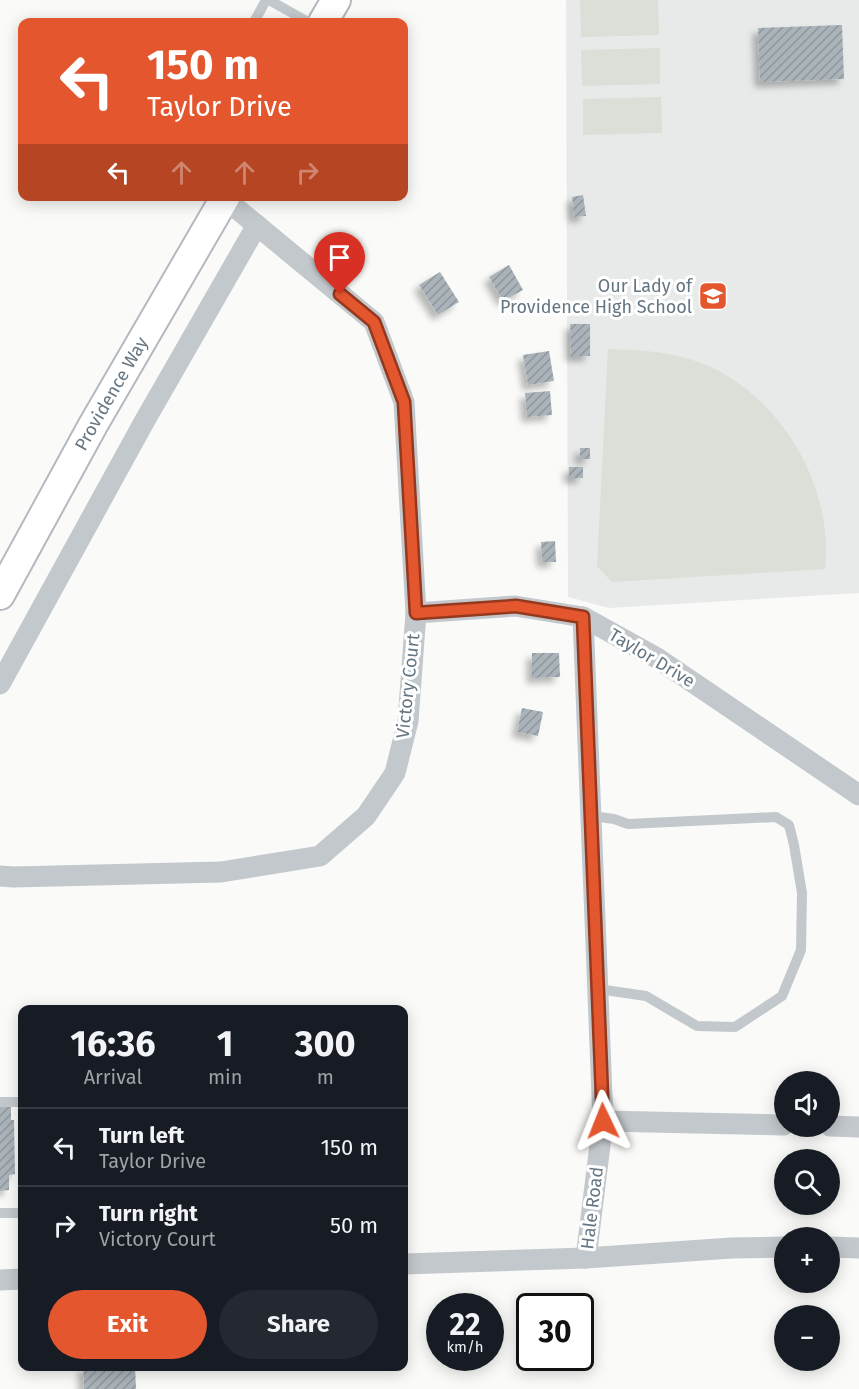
<!DOCTYPE html>
<meta charset="utf-8">
<style>
body{margin:0;font-family:"Fira Sans",sans-serif;background:#242831;color:#f1f3f6;height:100vh;display:flex;flex-direction:column;font-size:22px;white-space:nowrap}
*{box-sizing:border-box;margin:0}
p{font-size:20px;color:#9ea1a6}
.icon{flex:none;width:33px;height:33px;fill:none;stroke:currentColor;stroke-width:2;stroke-linecap:round;stroke-linejoin:round}
.map{position:relative;flex:1;overflow:hidden}
.panel{position:absolute;left:18px;top:1005px;width:390px;height:366px;display:flex;flex-direction:column;background:#171b24;border-radius:12px;box-shadow:0 3px 15px #0003}
.panel>*{flex:none}
.banner{position:absolute;left:18px;top:18px;width:390px;height:183px;border-radius:12px;box-shadow:0 3px 15px #0003;background:#e4572e;color:#fff;overflow:hidden}
.tools{position:absolute;left:774px;top:1071px;display:grid;gap:12px}
.tools a{display:grid;place-items:center;width:66px;height:66px;border-radius:50%;background:#171b24;box-shadow:0 3px 15px #0003;font-size:30px}
.speed{position:absolute;left:426px;top:1293px;display:flex;gap:12px;font-size:30px;font-weight:700;text-align:center}
.speed>*{display:grid;place-content:center;width:78px;height:78px;border-radius:50%;background:#171b24;box-shadow:0 3px 15px #0003;line-height:1}
.speed small{font-size:15px;font-weight:400}
.speed .limit{border:3px solid #111;border-radius:9px;background:#fff;color:#111}
.pin{position:absolute;display:grid;place-items:center;width:51px;height:51px;color:#fff;margin:-62px -26px;border-radius:50% 50% 50% 0;rotate:-45deg;box-shadow:0 0 6px #0007}
.pin .icon{rotate:45deg}
.me{position:absolute;width:66px;margin:-33px;rotate:358deg;stroke-linejoin:round;filter:drop-shadow(0 0 4px #0008)}
.turn{display:flex;align-items:center;gap:21px;height:126px;padding:0 30px;font-size:27px}
.turn .icon{width:78px;height:78px;stroke-width:2.5}
.turn b{display:block;font-size:42px;line-height:51px}
.lanes{display:flex;align-items:center;height:57px;padding:0 30px;background:#0003;justify-content:center;gap:30px;direction:ltr}
.lanes .off{opacity:.35}
.eta{display:flex;justify-content:space-evenly;align-items:center;height:102px;text-align:center}
.eta b{font-size:36px;font-weight:700;line-height:42px}
.action{display:flex;gap:12px;margin-top:auto;padding:12px 30px}
.action a{flex:1;height:69px;border-radius:36px;background:#e4572e;color:#fff;font-size:24px;font-weight:700;line-height:69px;text-align:center}
.action a+a{background:#242831;color:#f1f3f6}
ul{padding:0;list-style:none}
li{display:flex;align-items:center;gap:18px;height:78px;padding:0 30px;border-top:2px solid #363941}
li div{flex:1}
li b{display:block;font-size:22px}
li em{font-style:normal}
.map>svg:first-child{display:block}
</style>
<div class="map">
<svg width="859" height="1389" viewBox="0 0 859 1389">
<defs>
<pattern id="building-hatch" width="6" height="6" patternUnits="userSpaceOnUse" patternTransform="scale(1.5)"><rect width="6" height="6" fill="#aab3b9"/><path d="M-1 1l2-2M0 6l6-6M5 7l2-2" fill="none" stroke="#8e969c"/></pattern>
<filter id="shadow"><feDropShadow dx="-5.5" dy="5.5" stdDeviation="3" flood-color="#0004"/></filter>
</defs>
<rect width="100%" height="100%" fill="#fafaf8"/>
<path fill="#e8e9e9" d="M566,0H859V593L609,608L568,597Z"/>
<g fill="#dadfd7">
<path d="M580,0H658L659,35L581,37Z"/>
<path d="M660,48V84L582,86L581,50Z"/>
<path d="M661,97L662,133L583,135V99Z"/>
<path d="M608,349C634,350 661,351 686,358C773,382 835,481 825,569L612,582L597,566Z"/>
</g>
<g fill="url(#building-hatch)" filter="url(#shadow)">
<path d="M842,25L844,79L760,82L758,28Z"/>
<path d="M583,195L586,216L574,217L572,197Z"/>
<path d="M509,265L523,290L503,301L489,277Z"/>
<path d="M440,272L459,302L438,315L419,285Z"/>
<path d="M570,324H590V356H571Z"/>
<path d="M549,351L554,381L528,385L523,355Z"/>
<path d="M550,391L552,415L527,417L525,393Z"/>
<rect x="580" y="448" width="10" height="11"/>
<rect x="569" y="467" width="14" height="11"/>
<path d="M555,541L556,562H542L541,542Z"/>
<path d="M532,653H559L560,677L532,678Z"/>
<path d="M522,708L543,712L538,736L517,732Z"/>
<path d="M11,1106V1120H14L15,1174L9,1175V1190L0,1191V1107Z"/>
<path d="M83,1366H135L136,1389H84Z"/>
</g>
<g fill="none" stroke-linecap="round" stroke-linejoin="round">
<g stroke="#b3babf" stroke-width="32">
<g id="secondary">
<path d="M323,22L336,0"/>
<path id="s1" d="M0,595L93,425L226,196"/>
</g>
</g>
<g stroke="#c3c8cc" stroke-width="10">
<path d="M269,0L308,22"/>
<path d="M254,22L266,0"/>
<path d="M591,816L614,819L628,824L776,817L789,825L794,845L802,893L801,950L782,996L735,1027L697,1026L646,996L598,989"/>
<path d="M0,1102H22"/>
<path d="M0,1213H22"/>
</g>
<g stroke="#c3c8cc" stroke-width="21">
<path d="M416,613L515,606L583,617L657,658L859,795"/>
<path d="M583,617L603,1121L586,1258"/>
<path d="M0,684L144,422L257,225"/>
<path d="M0,876L13,877L221,872L320,856L366,816L395,773L408,721L416,613L404,402L374,322L225,199"/>
<path d="M603,1121L784,1125"/>
<path d="M830,1126L859,1127"/>
<path d="M830,1247L859,1248"/>
<path d="M404,1264L586,1258L732,1248L784,1247"/>
<path d="M0,1280L22,1279"/>
</g>
<use href="#secondary" stroke="#fff" stroke-width="28"/>
</g>
<g fill="none" stroke-linecap="round" stroke-linejoin="round">
<g stroke="#94391e" stroke-width="15">
<path id="route" d="M340,294L374,322L404,402L416,613L516,606L583,617L603,1121"/>
</g>
<use href="#route" stroke="#e4572e" stroke-width="10"/>
</g>
<defs>
<g id="school-square" transform="scale(1.5)"><rect x="-9" y="-9" width="18" height="18" rx="4" fill="#e4572e" stroke="#fff"/><path d="M0-5L7-2L0 1L-7-2ZM-4 1L0 2.5L4 1V4Q0 6-4 4Z" fill="#fff"/></g>
</defs>
<g fill-rule="evenodd">
<use href="#school-square" x="713" y="296"/>
</g>
<g text-anchor="middle" stroke-width="6" stroke-linejoin="round" paint-order="stroke">
<g font-size="18" fill="#657683" stroke="#fff" text-anchor="end">
<text x="692" y="292">Our Lady of<tspan x="692" dy="21">Providence High School</tspan></text>
</g>
<g font-size="18" fill="#657683" stroke="#fff">
<text dy="6" stroke="none"><textPath href="#s1" startOffset="230">Providence Way</textPath></text>
<text transform="translate(652 658) rotate(31)" y="6">Taylor Drive</text>
<text transform="translate(408 686) rotate(-84)" y="6">Victory Court</text>
<text transform="translate(592 1208) rotate(-83)" y="6">Hale Road</text>
</g>
</g>
</svg>
<div class="tools">
<a><svg class="icon" aria-label="sound" viewBox="0 0 24 24"><path d="M4 9h4l5-4v14l-5-4H4zM17 9q2 3 0 6"/></svg></a>
<a><svg class="icon" aria-label="search" viewBox="0 0 24 24"><circle cx="10" cy="10" r="6"/><path d="M15 15l6 6"/></svg></a>
<a>+</a>
<a>−</a>
</div>
<div class="speed"><div>22<small>km/h</small></div><div class="limit">30</div></div>
<div class="pin" style="left:340px;top:294px;background:#d93025"><svg class="icon" aria-label="arrive" viewBox="0 0 24 24"><path d="M6 21V4h12l-3 4 3 4H6"/></svg></div>
<svg class="me" style="left:603px;top:1121px" viewBox="-20 -20 40 40"><path d="M0-17L14 15 0 8-14 15z" fill="#e4572e" stroke="#fff" stroke-width="4"/></svg>
<div class="banner">
<div class="turn"><svg class="icon" aria-label="left" viewBox="0 0 24 24"><path d="M17 20v-9H6M10 6l-5 5 5 5"/></svg><div><b>150 m</b>Taylor Drive</div></div>
<div class="lanes"><svg class="icon" aria-label="left" viewBox="0 0 24 24"><path d="M17 20v-9H6M10 6l-5 5 5 5"/></svg><svg class="icon off" aria-label="ahead" viewBox="0 0 24 24"><path d="M12 20V5M6 11l6-6 6 6"/></svg><svg class="icon off" aria-label="ahead" viewBox="0 0 24 24"><path d="M12 20V5M6 11l6-6 6 6"/></svg><svg class="icon off" aria-label="right" viewBox="0 0 24 24"><path d="M7 20v-9h11M14 6l5 5-5 5"/></svg></div>
</div>
<section class="panel">
<div class="eta">
<div><b>16:36</b><p>Arrival</p></div>
<div><b>1</b><p>min</p></div>
<div><b>300</b><p>m</p></div>
</div>
<ul>
<li><svg class="icon" aria-label="left" viewBox="0 0 24 24"><path d="M17 20v-9H6M10 6l-5 5 5 5"/></svg><div><b>Turn left</b><p>Taylor Drive</p></div><em>150 m</em></li>
<li><svg class="icon" aria-label="right" viewBox="0 0 24 24"><path d="M7 20v-9h11M14 6l5 5-5 5"/></svg><div><b>Turn right</b><p>Victory Court</p></div><em>50 m</em></li>
</ul>
<div class="action"><a>Exit</a><a>Share</a></div>
</section>
</div>
